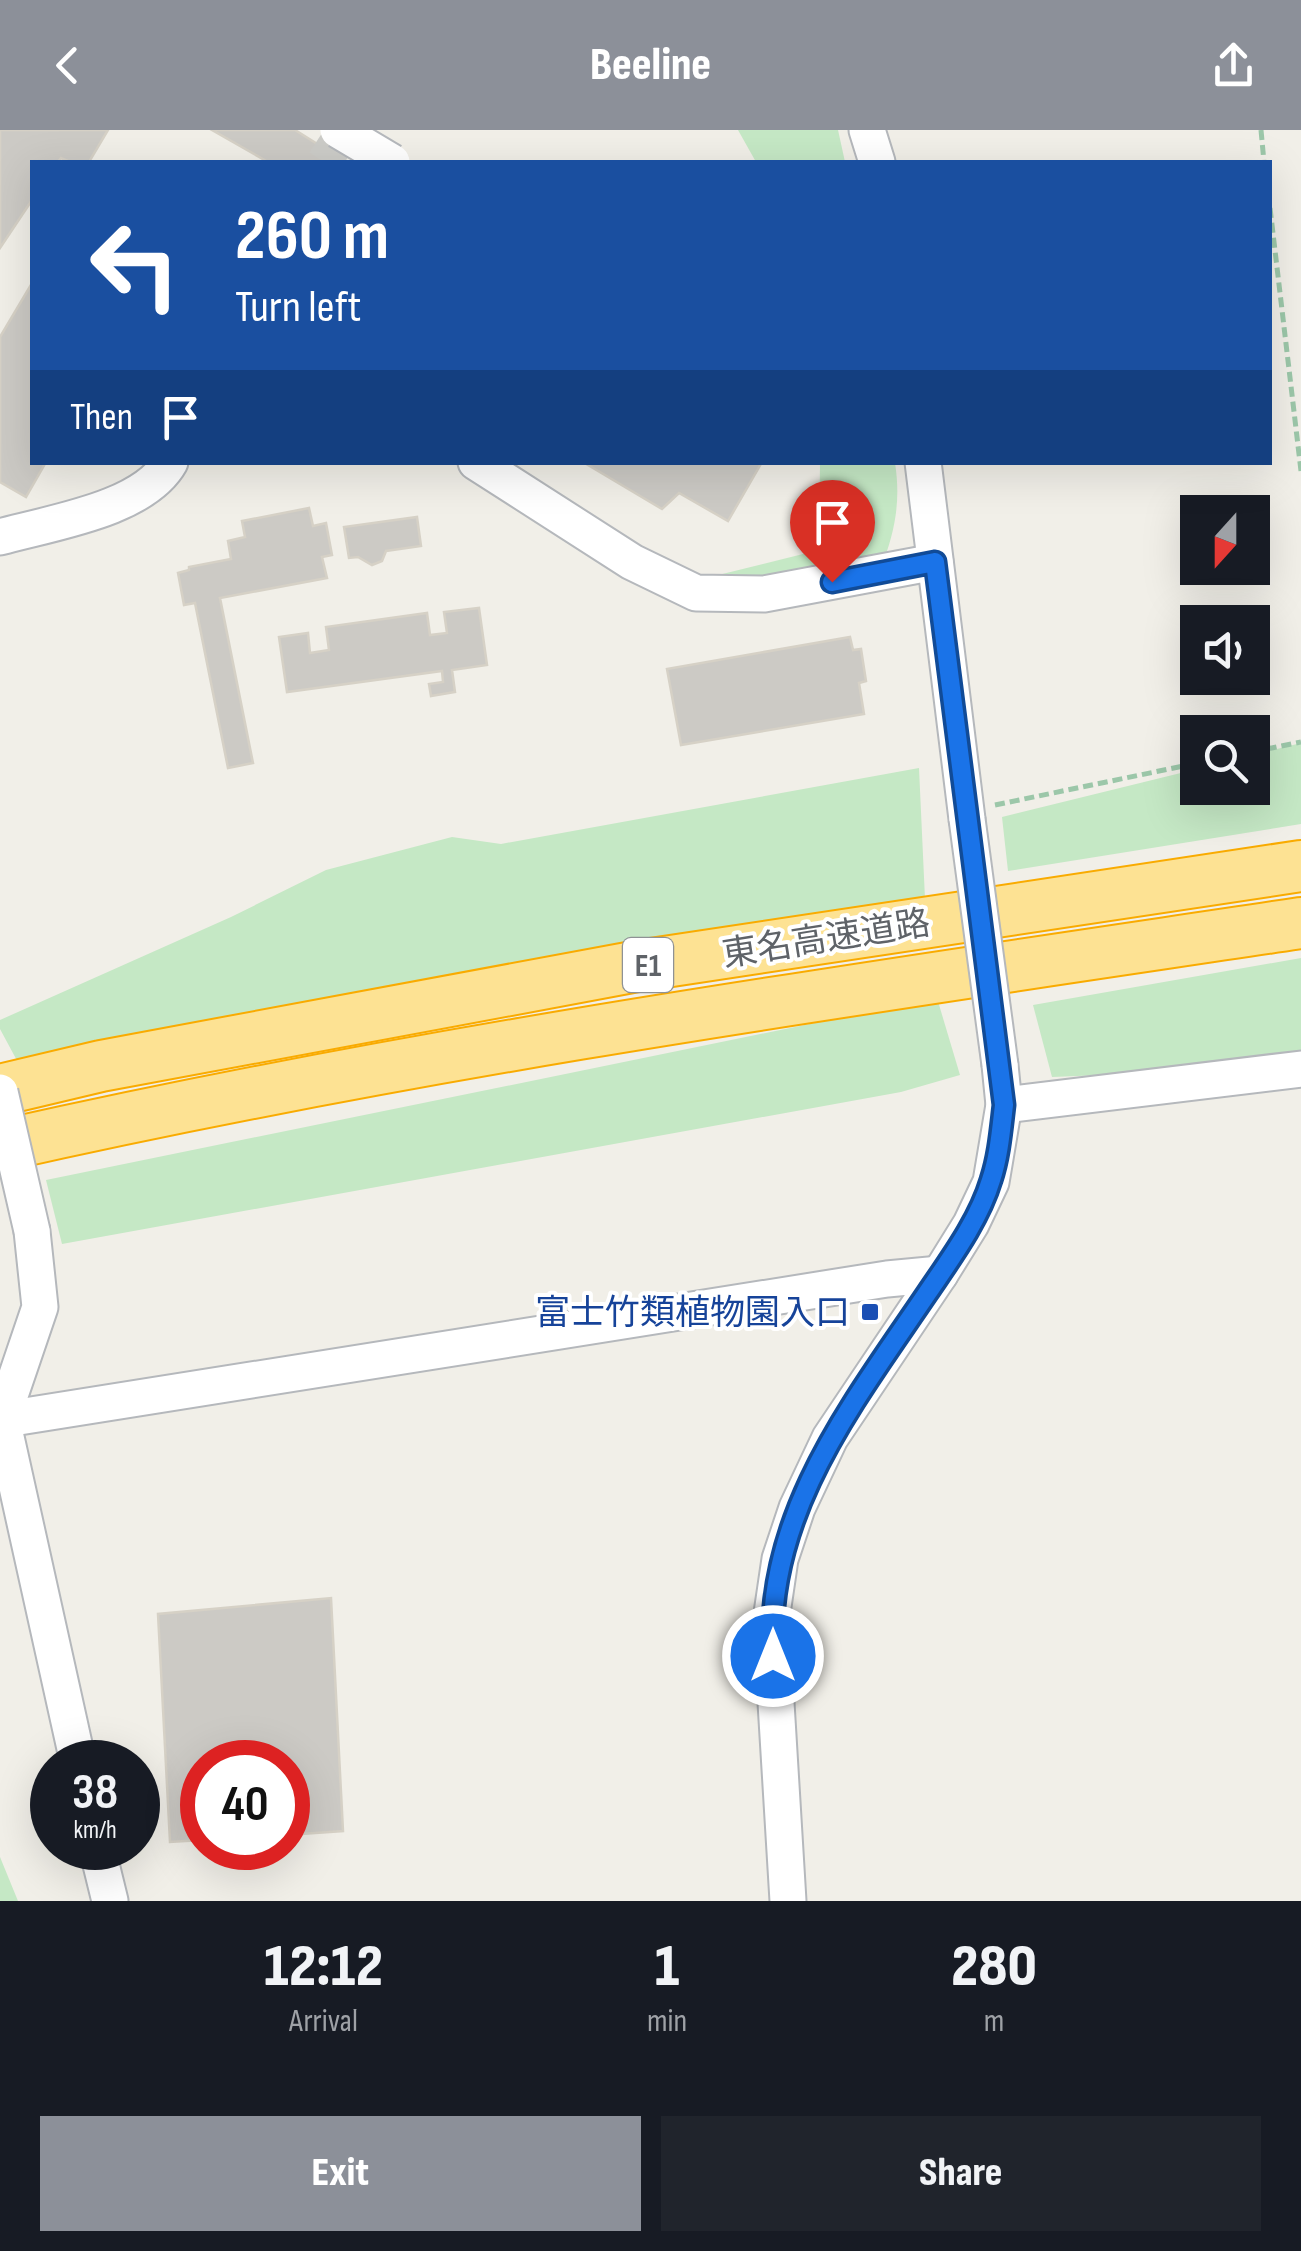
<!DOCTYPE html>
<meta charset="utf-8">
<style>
body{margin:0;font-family:"Sofia Sans Condensed","Noto Sans JP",sans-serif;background:#20242c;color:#f1f3f6;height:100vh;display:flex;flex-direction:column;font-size:38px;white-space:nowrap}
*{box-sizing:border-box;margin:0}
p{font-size:32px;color:#9ea1a6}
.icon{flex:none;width:55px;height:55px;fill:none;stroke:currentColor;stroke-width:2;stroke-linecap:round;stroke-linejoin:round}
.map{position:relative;height:1771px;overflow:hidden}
.details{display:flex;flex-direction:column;background:#171b24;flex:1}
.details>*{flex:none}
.banner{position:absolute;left:30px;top:30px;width:1242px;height:305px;border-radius:0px;box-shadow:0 10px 40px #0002;background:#1a4fa0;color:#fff;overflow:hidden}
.needle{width:65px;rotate:201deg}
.buttons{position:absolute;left:1180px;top:365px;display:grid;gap:20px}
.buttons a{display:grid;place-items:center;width:90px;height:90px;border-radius:0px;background:#171b24;box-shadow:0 10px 40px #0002;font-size:50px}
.speed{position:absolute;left:30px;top:1610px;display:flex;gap:20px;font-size:50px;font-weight:700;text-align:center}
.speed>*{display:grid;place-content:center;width:130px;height:130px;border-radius:50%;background:#171b24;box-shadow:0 10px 40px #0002;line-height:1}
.speed small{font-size:25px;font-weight:400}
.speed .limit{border:15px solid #d22;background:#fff;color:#111}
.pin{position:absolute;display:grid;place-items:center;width:85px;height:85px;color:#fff;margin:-102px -42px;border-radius:50% 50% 50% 0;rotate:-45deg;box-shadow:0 0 10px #0007}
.pin .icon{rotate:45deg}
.me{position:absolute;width:110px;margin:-55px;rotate:0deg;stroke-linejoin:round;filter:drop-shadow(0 0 8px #0008)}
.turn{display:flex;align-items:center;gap:35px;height:210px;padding:0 40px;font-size:45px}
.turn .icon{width:130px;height:130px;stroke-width:2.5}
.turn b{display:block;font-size:70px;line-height:85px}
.then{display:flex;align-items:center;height:95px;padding:0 40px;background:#0003;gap:20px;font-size:38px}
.eta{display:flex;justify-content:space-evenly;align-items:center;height:170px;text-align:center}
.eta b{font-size:60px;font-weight:800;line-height:70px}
.cta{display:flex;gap:20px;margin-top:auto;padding:20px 40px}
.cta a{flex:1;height:115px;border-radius:0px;background:#8c9099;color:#fff;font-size:40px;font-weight:800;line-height:115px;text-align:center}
.cta a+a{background:#20242c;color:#f1f3f6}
header{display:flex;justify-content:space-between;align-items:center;height:130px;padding:0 40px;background:#8c9099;color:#fff;font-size:45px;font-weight:800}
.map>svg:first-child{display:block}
</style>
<header><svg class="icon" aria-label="back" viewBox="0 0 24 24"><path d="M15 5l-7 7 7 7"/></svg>Beeline<svg class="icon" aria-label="share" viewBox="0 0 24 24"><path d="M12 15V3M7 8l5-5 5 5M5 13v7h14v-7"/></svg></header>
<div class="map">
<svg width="1301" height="1771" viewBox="0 0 1301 1771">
<rect width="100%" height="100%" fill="#f1efe8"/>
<g fill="#c5e8c5">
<path d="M738,0H838L845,32H756Z"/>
<path d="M820,333H895C901,371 895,402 881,438L698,450L819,420Z"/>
<path d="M1301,613V694L1008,741L1002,687L1197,639L1198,658H1252L1253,625Z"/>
<path d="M919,638L925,769L21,938L0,899V890L231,787L326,740L452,707L501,714Z"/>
<path d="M1301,828V937L1052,947L1033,875Z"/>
<path d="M937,868L960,945L901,962L62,1114L46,1050Z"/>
<path d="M0,1727L18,1771H0Z"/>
</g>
<g fill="#cccac5" stroke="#d6d1c6" stroke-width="2.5">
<path d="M0,0H108L89,32H70L61,28L58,32H32V70L0,118Z"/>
<path d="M212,0H295L346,32H268Z"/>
<path d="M32,153V332H46L26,367L0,352V207Z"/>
<path d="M583,332H762L728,391L679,363L662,379Z"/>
<path d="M309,378L313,396L326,393L332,425L322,427L327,448L220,468L253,633L228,638L195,473L184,475L178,443L189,440V437L231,429L228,411L245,407L242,391Z"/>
<path d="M417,387L421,416L386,421L382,431L372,435L358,427L349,428L344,397Z"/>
<path d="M479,478L487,535L452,540L455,562L431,566L429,554L443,552L442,541L287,562L279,507L308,503L310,523L329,520L326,497L427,483L430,505L447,503L444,482Z"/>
<path d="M850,507L853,520L861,519L866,551L859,553L864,584L681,615L667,539Z"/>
<path d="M331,1468L343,1701L288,1705V1632H202V1710L170,1712L158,1484Z"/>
</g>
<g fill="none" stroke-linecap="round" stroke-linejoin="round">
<path stroke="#ccccc8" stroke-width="35" stroke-dasharray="35 18" stroke-linecap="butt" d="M324,32L345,0"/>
<g stroke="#b5b8bc" stroke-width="39">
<g id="minor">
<path d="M867,0L877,32"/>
<path d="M476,332L632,432L696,463L764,464L935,432"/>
<path d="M923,332L967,689"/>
<path d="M0,407C49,393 143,380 170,332"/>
<path d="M1004,975L1301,939"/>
<path d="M32,1101L40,1177L2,1289L78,1632"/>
<path d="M0,1290L887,1149L940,1144"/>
<path d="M97,1718L110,1771"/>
<path d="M788,1771L771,1490L780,1429L797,1378L830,1308L940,1144L971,1094L991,1052L1004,975L1000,935"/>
</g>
</g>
<g stroke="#f9ab00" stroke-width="54">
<g id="highway">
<path d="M0,960L101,936L638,836L1301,736"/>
<path d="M0,1016C429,919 866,858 1301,793"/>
</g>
</g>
<g stroke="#9cc7a9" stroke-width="5" stroke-dasharray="10 5" stroke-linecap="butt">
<path d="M1261,0L1264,32"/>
<path d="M1270,78L1301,341"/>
<path d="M1252,622L1301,612"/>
<path d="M995,675L1198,633"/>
</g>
<use href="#minor" stroke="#fff" stroke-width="35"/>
<use href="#highway" stroke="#fde293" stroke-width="50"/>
<g stroke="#b5b8bc" stroke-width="39" stroke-linecap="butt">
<g id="minor-bridge">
<path d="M338,0L392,32"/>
<path d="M967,689L1000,935"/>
<path d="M0,962L32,1101"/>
</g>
</g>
<use href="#minor-bridge" stroke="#fff" stroke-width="35"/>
</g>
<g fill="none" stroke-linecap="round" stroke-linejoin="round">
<g stroke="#114b97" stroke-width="25">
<path id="route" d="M773,1526C764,1385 853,1273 928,1162C951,1128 979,1090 991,1050C999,1026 1001,1000 1004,975L935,432L832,452"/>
</g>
<use href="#route" stroke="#1a73e8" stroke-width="18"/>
</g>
<rect fill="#1a4fb4" stroke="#fff" stroke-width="4" x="860" y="1172" width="20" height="20" rx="5"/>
<g text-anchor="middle" stroke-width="8" stroke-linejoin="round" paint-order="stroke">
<rect fill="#fff" stroke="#8f9295" stroke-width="2.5" x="623" y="808" width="50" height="54" rx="8"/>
<g font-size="32" font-weight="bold" fill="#5f6368">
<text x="648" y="846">E1</text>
</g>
<g font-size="35" fill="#5f6368" stroke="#fff">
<text transform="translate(826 808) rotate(-9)" y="12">東名高速道路</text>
</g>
<g font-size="35" fill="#164399" stroke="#fff" text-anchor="end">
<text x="850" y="1194">富士竹類植物園入口</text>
</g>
</g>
</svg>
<div class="buttons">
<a><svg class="needle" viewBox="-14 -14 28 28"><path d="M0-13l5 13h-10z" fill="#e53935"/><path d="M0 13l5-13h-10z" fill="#9ea1a6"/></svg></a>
<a><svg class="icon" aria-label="sound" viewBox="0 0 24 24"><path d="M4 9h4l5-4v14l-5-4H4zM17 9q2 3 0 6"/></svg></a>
<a><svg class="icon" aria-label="search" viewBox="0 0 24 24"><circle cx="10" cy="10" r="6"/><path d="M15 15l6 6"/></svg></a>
</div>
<div class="speed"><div>38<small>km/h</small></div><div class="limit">40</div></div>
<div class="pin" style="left:832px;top:452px;background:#d93025"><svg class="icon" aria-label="arrive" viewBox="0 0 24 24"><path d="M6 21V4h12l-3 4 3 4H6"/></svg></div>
<svg class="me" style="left:773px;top:1526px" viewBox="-20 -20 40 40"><circle r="17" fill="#1a73e8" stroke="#fff" stroke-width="3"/><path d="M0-11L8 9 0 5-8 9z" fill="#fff"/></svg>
<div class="banner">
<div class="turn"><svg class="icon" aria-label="left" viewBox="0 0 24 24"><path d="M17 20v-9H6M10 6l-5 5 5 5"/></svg><div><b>260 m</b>Turn left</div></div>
<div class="then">Then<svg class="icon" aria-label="arrive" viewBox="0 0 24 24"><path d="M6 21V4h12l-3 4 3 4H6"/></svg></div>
</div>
</div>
<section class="details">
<div class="eta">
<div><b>12:12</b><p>Arrival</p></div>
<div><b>1</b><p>min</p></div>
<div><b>280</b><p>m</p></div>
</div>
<div class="cta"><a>Exit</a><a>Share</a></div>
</section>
